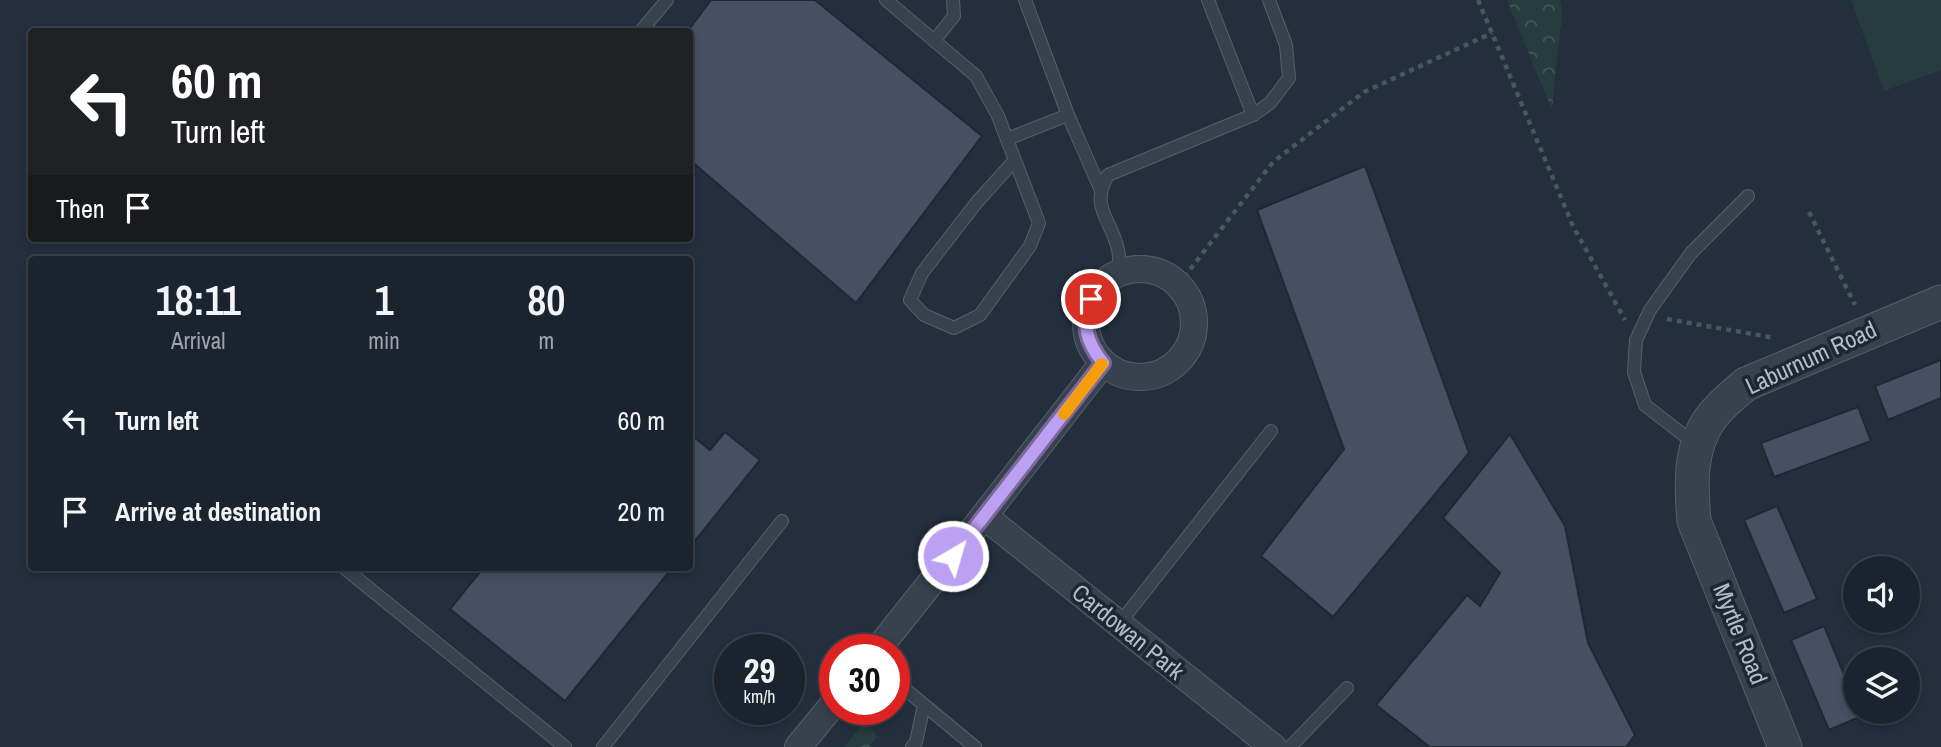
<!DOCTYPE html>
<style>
body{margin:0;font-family:"Archivo Narrow",sans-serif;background:#282f3a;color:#f1f3f6;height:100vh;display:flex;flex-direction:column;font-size:26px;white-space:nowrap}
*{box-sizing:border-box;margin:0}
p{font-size:23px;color:#a0a4aa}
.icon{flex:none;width:38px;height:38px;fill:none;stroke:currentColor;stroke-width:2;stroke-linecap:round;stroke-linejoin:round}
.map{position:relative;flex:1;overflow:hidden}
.panel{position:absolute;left:28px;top:256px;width:665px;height:315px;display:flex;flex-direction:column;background:#1b232e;border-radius:7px;box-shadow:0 4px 10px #0003,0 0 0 2px #39404a}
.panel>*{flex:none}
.guide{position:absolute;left:28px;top:28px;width:665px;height:214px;border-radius:7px;box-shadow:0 4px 10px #0003,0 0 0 2px #39404a;background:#202124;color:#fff;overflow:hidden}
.buttons{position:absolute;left:1843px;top:556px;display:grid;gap:14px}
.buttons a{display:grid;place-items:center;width:77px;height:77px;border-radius:50%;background:#1b232e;box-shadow:0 4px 10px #0003,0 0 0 2px #39404a;font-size:35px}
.speed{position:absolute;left:714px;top:634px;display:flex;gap:14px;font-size:35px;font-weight:700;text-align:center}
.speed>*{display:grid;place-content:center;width:91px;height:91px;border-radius:50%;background:#1b232e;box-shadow:0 4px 10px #0003,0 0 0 2px #39404a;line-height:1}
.speed small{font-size:18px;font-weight:400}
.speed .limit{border:10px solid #d22;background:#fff;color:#111}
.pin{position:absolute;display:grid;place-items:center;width:60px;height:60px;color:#fff;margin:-30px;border:4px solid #fff;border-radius:50%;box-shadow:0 2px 7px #0007}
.me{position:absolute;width:77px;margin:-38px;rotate:38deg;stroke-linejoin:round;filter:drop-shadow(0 0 5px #0008)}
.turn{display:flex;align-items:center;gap:24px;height:147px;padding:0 28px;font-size:32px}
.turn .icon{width:91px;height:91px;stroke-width:2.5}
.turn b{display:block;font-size:49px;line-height:60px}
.then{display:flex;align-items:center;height:66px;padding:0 28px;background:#0003;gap:14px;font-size:26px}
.eta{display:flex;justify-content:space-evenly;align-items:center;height:119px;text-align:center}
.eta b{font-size:42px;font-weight:600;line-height:49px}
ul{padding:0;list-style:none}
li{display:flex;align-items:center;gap:21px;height:91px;padding:0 28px}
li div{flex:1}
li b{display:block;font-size:26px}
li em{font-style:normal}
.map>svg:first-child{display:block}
</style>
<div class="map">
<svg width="1941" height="747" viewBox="0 0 1941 747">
<defs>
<pattern id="forest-crowns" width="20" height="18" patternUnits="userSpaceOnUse" patternTransform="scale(1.75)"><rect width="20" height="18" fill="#263c3f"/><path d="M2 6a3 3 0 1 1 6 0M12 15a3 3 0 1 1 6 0" fill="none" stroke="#435659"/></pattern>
</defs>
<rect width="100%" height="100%" fill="#242f3e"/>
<path fill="#263c3f" d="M1851,0H1941V70L1884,91Z"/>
<g fill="url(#forest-crowns)">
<path d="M1507,0H1560L1562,10L1552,110Z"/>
<path d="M866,721L877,737L869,747H844Z"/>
</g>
<g fill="#455162" stroke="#1f2835" stroke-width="2">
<path d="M711,0H815L982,136L856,303L690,160V32H687Z"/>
<path d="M1365,166L1469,453L1333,617L1261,556L1344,449L1257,210Z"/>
<path d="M1941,360V398L1888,420L1875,386Z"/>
<path d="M1858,407L1871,441L1774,477L1761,443Z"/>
<path d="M725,432L760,460L690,547V434L710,450Z"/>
<path d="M1510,434L1565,526L1588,643L1635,735L1626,747H1430L1376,705L1467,595L1480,606L1500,573L1443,518Z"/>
<path d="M1777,506L1817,599L1784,613L1744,520Z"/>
<path d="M484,567H673L565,701L450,609Z"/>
<path d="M1824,626L1855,701V712H1860L1862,716L1829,730L1791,640Z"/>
</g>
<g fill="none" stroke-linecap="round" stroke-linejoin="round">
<g stroke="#565f6c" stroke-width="14">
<g id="service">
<path d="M886,0L976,76L998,116L1039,223L1030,246L980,315L954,328L924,315L910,300L922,273L977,202L1015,160"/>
<path d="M1025,0L1068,115"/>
<path d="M1208,0L1253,115"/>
<path d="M640,32L667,0"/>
<path d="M934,41L954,16L953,0"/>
<path d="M1007,139L1068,115L1100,188"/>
<path d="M1119,273C1119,266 1120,257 1118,250C1112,220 1089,207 1108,175L1253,115L1270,103L1289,78L1286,45L1269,0"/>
<path d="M1695,444L1645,405L1634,372L1636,340L1650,310L1691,253L1748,196"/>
<path d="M343,567L565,747"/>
<path d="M1119,624L1271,431"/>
<path d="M894,680L975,747"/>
<path d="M603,747L782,521"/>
<path d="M912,747L916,742L924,705"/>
<path d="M1290,747L1347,688"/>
</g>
</g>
<g stroke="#565f6c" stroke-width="28">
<g id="minor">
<circle cx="1140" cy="323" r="54"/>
<path d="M984,516L1273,747"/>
<path d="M878,649L984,516L1103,363"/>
<path d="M798,747L835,702"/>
</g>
</g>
<g stroke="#565f6c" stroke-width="35">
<path id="tertiary" d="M1785,747L1694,521C1691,486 1689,449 1710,419C1720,405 1734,394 1746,384L1941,302"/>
</g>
<g stroke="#44595c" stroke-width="4.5" stroke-dasharray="5 5" stroke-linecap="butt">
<path d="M1478,0L1573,226L1625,320"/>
<path d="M1809,212L1855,305"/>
<path d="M1178,285L1273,162L1364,92L1492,33"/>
<path d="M1667,319L1775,338"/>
</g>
<use href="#service" stroke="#38414e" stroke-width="12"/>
<use href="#minor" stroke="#38414e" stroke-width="26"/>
<use href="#tertiary" stroke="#38414e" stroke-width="33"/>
</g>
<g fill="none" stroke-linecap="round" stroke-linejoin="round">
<g stroke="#7a689d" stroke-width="18">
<path id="route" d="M953,556L1103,363C1085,340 1083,327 1091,299"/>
</g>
<use href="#route" stroke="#bca0f2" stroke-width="12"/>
<path stroke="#f59e0b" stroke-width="12" d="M1064,414L1102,364"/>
</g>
<g text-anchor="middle" stroke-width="7" stroke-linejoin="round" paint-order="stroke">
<g font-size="24" fill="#b4bcc9" stroke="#1d2633">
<text transform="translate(1811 358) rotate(-25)" y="8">Laburnum Road</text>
<text transform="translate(1128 632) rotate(39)" y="8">Cardowan Park</text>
<text transform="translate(1740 634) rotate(68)" y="8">Myrtle Road</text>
</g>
</g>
</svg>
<div class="buttons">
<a><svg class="icon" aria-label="sound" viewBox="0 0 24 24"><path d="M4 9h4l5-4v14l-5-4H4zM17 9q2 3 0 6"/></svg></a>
<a><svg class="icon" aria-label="layers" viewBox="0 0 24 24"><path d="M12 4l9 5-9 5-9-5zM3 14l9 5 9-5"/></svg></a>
</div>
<div class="speed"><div>29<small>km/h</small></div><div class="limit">30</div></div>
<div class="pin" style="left:1091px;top:299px;background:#d93025"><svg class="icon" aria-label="arrive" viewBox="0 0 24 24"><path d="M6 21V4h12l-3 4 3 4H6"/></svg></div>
<svg class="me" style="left:953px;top:556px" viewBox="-20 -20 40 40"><circle r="17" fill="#bca0f2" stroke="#fff" stroke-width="3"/><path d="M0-11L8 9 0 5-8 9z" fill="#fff"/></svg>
<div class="guide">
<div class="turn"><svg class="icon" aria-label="left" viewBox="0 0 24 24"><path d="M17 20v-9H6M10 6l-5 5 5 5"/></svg><div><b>60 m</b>Turn left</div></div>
<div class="then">Then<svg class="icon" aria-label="arrive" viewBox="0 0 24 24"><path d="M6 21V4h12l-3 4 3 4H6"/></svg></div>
</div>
<section class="panel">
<div class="eta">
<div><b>18:11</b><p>Arrival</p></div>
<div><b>1</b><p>min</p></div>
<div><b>80</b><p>m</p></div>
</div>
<ul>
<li><svg class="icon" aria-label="left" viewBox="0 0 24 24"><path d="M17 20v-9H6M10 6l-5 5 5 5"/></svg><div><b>Turn left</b></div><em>60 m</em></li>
<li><svg class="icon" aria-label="arrive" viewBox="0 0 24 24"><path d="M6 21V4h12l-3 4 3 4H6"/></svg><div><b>Arrive at destination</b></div><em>20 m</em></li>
</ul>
</section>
</div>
